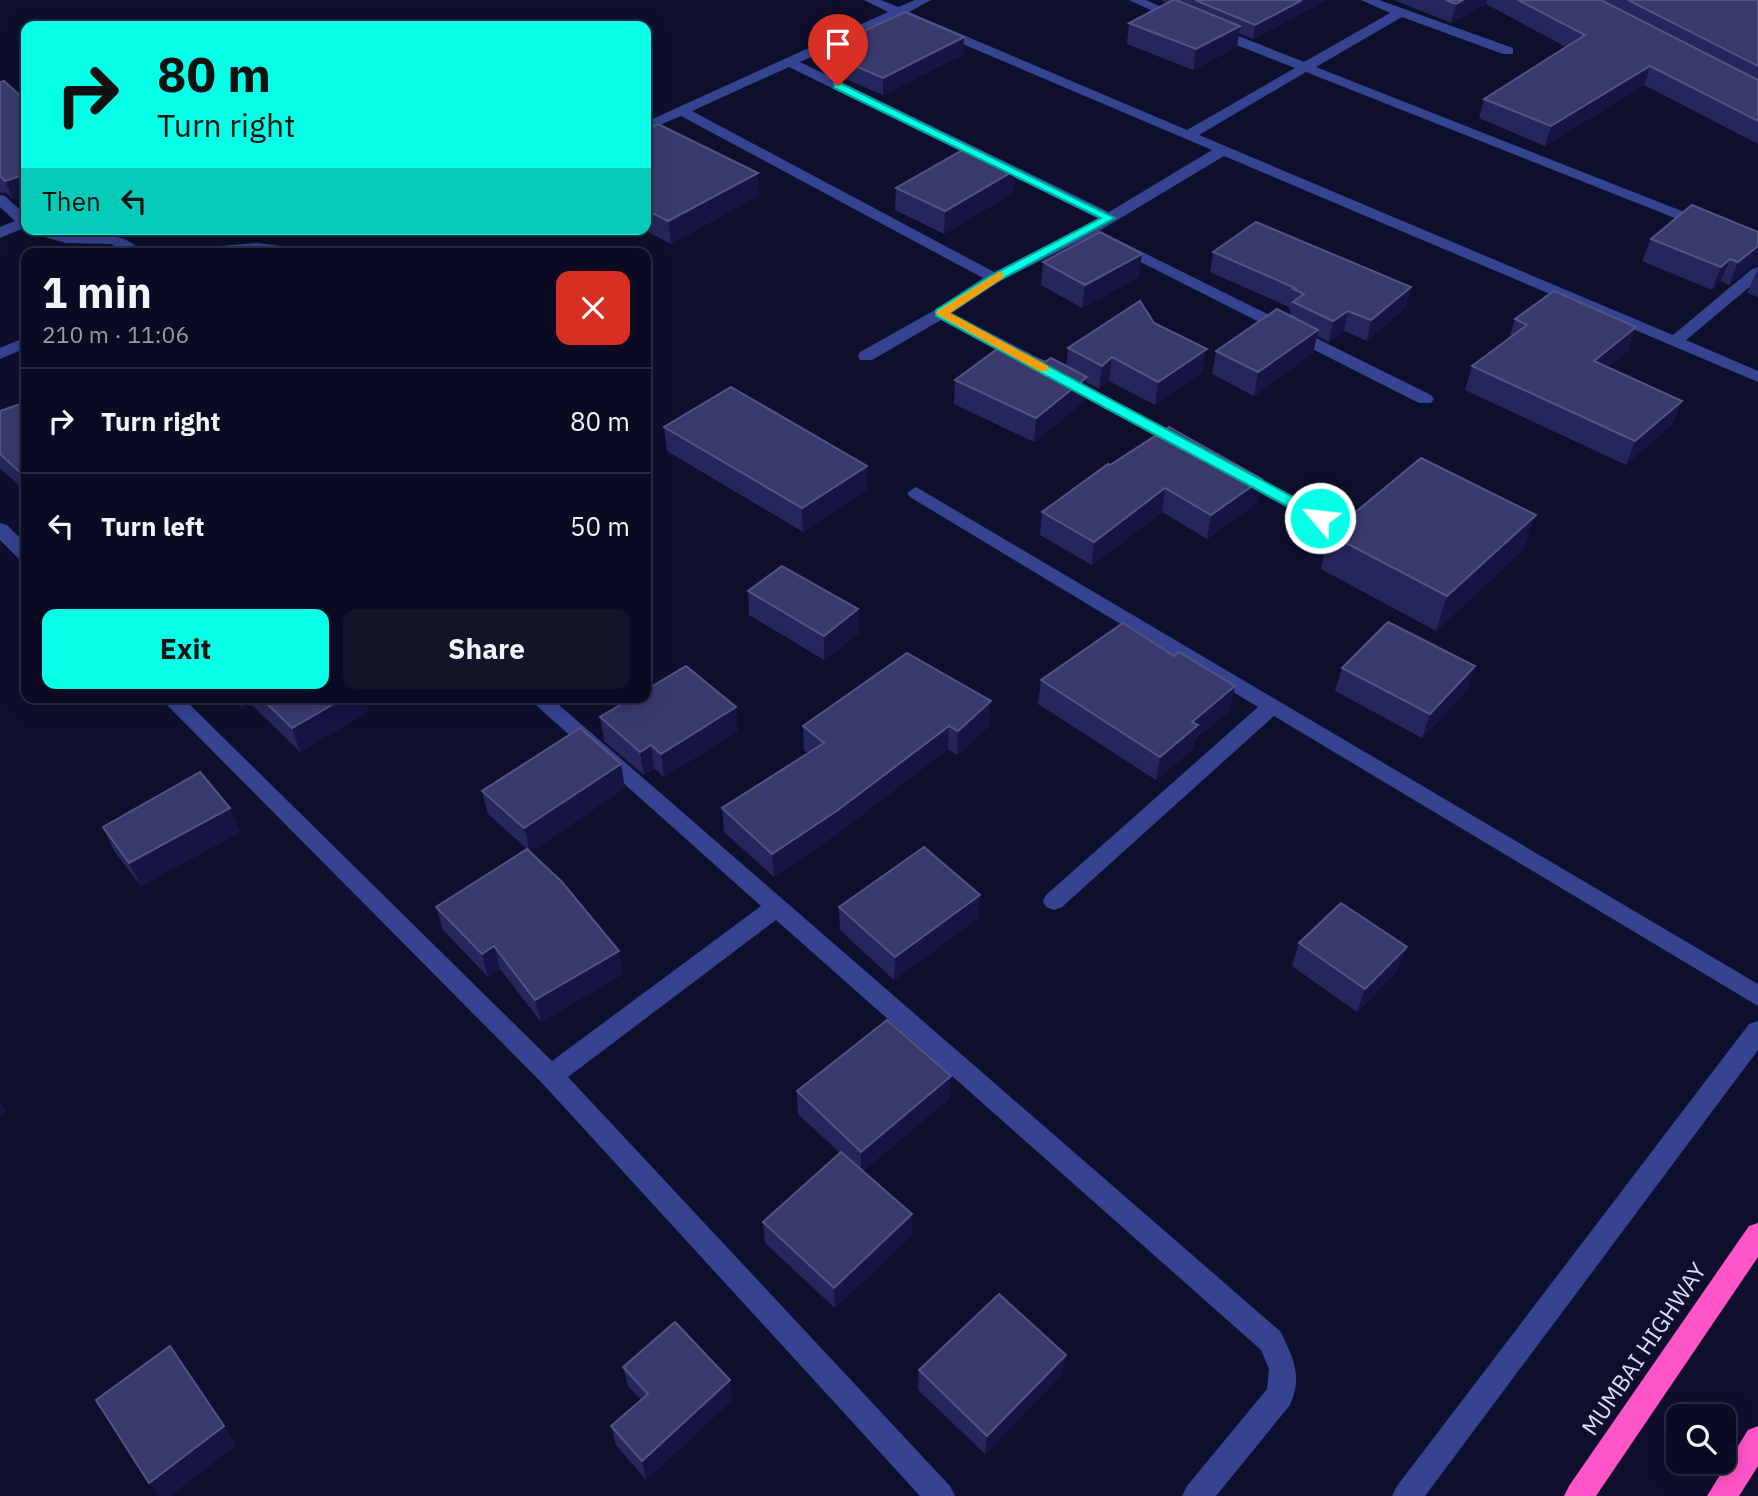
<!DOCTYPE html>
<meta charset="utf-8">
<style>
body{margin:0;font-family:"IBM Plex Sans",sans-serif;background:#13142a;color:#f1f3f6;height:100vh;display:flex;flex-direction:column;font-size:26px;white-space:nowrap}
*{box-sizing:border-box;margin:0}
p{font-size:23px;color:#999ba5}
.icon{flex:none;width:38px;height:38px;fill:none;stroke:currentColor;stroke-width:2;stroke-linecap:round;stroke-linejoin:round}
.map{position:relative;flex:1;overflow:hidden}
.side{position:absolute;left:21px;top:248px;width:630px;height:455px;display:flex;flex-direction:column;background:#0a0b22;border-radius:14px;box-shadow:0 4px 18px #0003,0 0 0 2px #2a2b40}
.side>*{flex:none}
.banner{position:absolute;left:21px;top:21px;width:630px;height:214px;border-radius:14px;box-shadow:0 4px 18px #0003,0 0 0 2px #2a2b40;background:#06ffe7;color:#111;overflow:hidden}
.tools{position:absolute;left:1666px;top:1404px;display:grid;gap:14px}
.tools a{display:grid;place-items:center;width:70px;height:70px;border-radius:14px;background:#0a0b22;box-shadow:0 4px 18px #0003,0 0 0 2px #2a2b40;font-size:35px}
.pin{position:absolute;display:grid;place-items:center;width:60px;height:60px;color:#fff;margin:-72px -30px;border-radius:50% 50% 50% 0;rotate:-45deg;box-shadow:0 0 7px #0007}
.pin .icon{rotate:45deg}
.me{position:absolute;width:77px;margin:-38px;rotate:298deg;stroke-linejoin:round;filter:drop-shadow(0 0 5px #0008)}
.turn{display:flex;align-items:center;gap:24px;height:147px;padding:0 21px;font-size:32px}
.turn .icon{width:91px;height:91px;stroke-width:2.5}
.turn b{display:block;font-size:49px;line-height:60px}
.then{display:flex;align-items:center;height:66px;padding:0 21px;background:#0003;gap:14px;font-size:26px}
.round{display:grid;place-items:center;flex:none;width:74px;height:74px;border-radius:14px;background:#13142a}
.head{display:flex;align-items:center;justify-content:space-between;height:119px;padding:0 21px}
h1{font-size:42px;font-weight:700;line-height:52px}
.button{display:flex;gap:14px;margin-top:auto;padding:14px 21px}
.button a{flex:1;height:80px;border-radius:14px;background:#06ffe7;color:#111;font-size:28px;font-weight:700;line-height:80px;text-align:center}
.button a+a{background:#13142a;color:#f1f3f6}
ul{padding:0;list-style:none}
li{display:flex;align-items:center;gap:21px;height:105px;padding:0 21px;border-top:2px solid #2a2b40}
li div{flex:1}
li b{display:block;font-size:26px}
li em{font-style:normal}
.map>svg:first-child{display:block}
</style>
<div class="map">
<svg width="1758" height="1496" viewBox="0 0 1758 1496">
<rect width="100%" height="100%" fill="#0e0f2d"/>
<g fill="none" stroke-linecap="round" stroke-linejoin="round">
<g fill="#354391" fill-rule="evenodd">
<path d="M864,0H881L898,7L915,0H931L909,12L1187,130L1295,68L1206,33V27H1216L1304,62L1390,13L1361,0H1379L1513,48V54H1503L1402,17L1316,67L1758,241V251L1306,72L1199,135L1673,335L1752,269L1758,267V280L1686,340L1758,371V382L1224,156L1094,234L1000,281L952,313L1031,354L1033,358L1031,362H1019L941,320L872,360H860L858,356L860,352L935,310L983,278L681,116L646,131V122L888,12ZM899,17L1212,150L1109,212L800,62ZM789,67L1099,219L994,272L692,111Z"/>
<path d="M1129,0H1146L1187,19L1181,23L1176,22Z"/>
<path d="M0,195L5,196L26,215V227L0,238V227L15,221L0,207Z"/>
<path d="M31,229C47,229 60,234 76,235C103,237 124,230 144,254H127L111,244L66,243L41,236Z"/>
<path d="M1116,239L1431,395L1434,399L1431,403H1419L1111,247L1108,244L1111,241Z"/>
<path d="M257,243L306,249L314,254H176L184,249Z"/>
<path d="M26,337V348L0,359V348Z"/>
<path d="M1060,372L1191,441L1194,445L1191,449H1179L1054,381L1052,377Z"/>
<path d="M1235,466L1327,514L1329,518L1320,524L1313,522L1229,476L1226,472L1229,468Z"/>
<path d="M916,487L1758,984V1006L1274,716L1062,907L1054,910L1046,907L1043,901L1046,895L1258,707L910,497L907,493Z"/>
<path d="M0,523L7,525L26,544V561L19,559L0,540Z"/>
<path d="M160,698H183L552,1061L761,906L528,698H551L1281,1332C1293,1359 1303,1375 1290,1405L1216,1496H1182L1187,1486L1267,1389L1269,1369L1261,1350L776,920L568,1077L950,1486L955,1496H920L542,1083Z"/>
<path d="M1758,1021V1050L1425,1496H1392L1397,1486L1749,1024Z"/>
</g>
<g fill="#ff55c8" fill-rule="evenodd">
<path d="M1758,1223V1257L1596,1496H1564L1569,1486L1749,1226Z"/>
<path d="M1758,1426V1466L1739,1496H1707L1748,1430Z"/>
</g>
</g>
<g fill="#27265c">
<path d="M1162,0H1327L1253,39L1239,33L1237,47L1193,70L1127,44L1129,23L1167,3L1162,1Z"/>
<path d="M1394,0H1758V144L1644,85L1545,146L1479,118L1484,99L1566,47L1486,4L1451,23Z"/>
<path d="M820,51L964,54L883,95L820,68Z"/>
<path d="M0,82L26,101V195L13,199L6,193H0Z"/>
<path d="M646,130L759,195L671,244L642,229H646Z"/>
<path d="M896,188L1014,192L944,234L895,210Z"/>
<path d="M1692,205L1750,267L1729,285L1721,281L1712,290L1642,261L1651,239Z"/>
<path d="M1213,252L1411,287L1406,307L1367,341L1344,331L1329,342L1317,336L1313,353L1254,396L1212,374L1216,351L1290,316L1291,310L1289,309V307L1210,272Z"/>
<path d="M1043,262L1139,277L1082,308L1041,285Z"/>
<path d="M1758,268V297L1747,293Z"/>
<path d="M1515,319L1636,327L1628,351L1607,367L1682,401L1672,424L1626,465L1465,390L1472,366L1509,338Z"/>
<path d="M1154,323L1203,372L1155,405L1109,381L1099,389L1086,382L1084,401L1034,442L954,404L955,380L1045,362L1066,366L1068,348Z"/>
<path d="M26,402V492L0,468V411Z"/>
<path d="M664,427L867,490L803,532L667,451Z"/>
<path d="M1110,465L1258,502L1207,539L1162,512L1092,565L1040,535L1042,512Z"/>
<path d="M1329,534L1524,549L1436,631L1321,569Z"/>
<path d="M748,591L859,633L824,660L749,615Z"/>
<path d="M1475,666L1467,690L1422,738L1335,691L1342,668Z"/>
<path d="M1041,680L1230,710L1195,739L1193,749L1156,780L1038,704Z"/>
<path d="M232,698H366L369,711L300,752L251,704L243,709Z"/>
<path d="M600,717L738,731L664,777L654,768L644,775L604,741Z"/>
<path d="M990,725L957,755L948,749L838,833L774,877L724,832L722,808L808,753L804,750L803,726Z"/>
<path d="M625,788L530,852L623,974L541,1022L500,969L488,977L443,930L436,907L527,849L488,814L482,791Z"/>
<path d="M230,808L240,832L141,886L114,851L103,827Z"/>
<path d="M980,895L978,918L894,980L840,930L839,907Z"/>
<path d="M1299,943L1398,970L1357,1012L1292,966Z"/>
<path d="M951,1076L950,1098L863,1171L912,1235L835,1308L765,1243L763,1222L840,1153L798,1114L797,1091Z"/>
<path d="M1066,1355L1062,1374L985,1454L918,1390L919,1370Z"/>
<path d="M623,1367L733,1399L646,1480L616,1445L611,1426L641,1400L628,1386Z"/>
</g>
<g fill="#151442">
<path d="M1302,0H1327L1253,39L1255,25Z"/>
<path d="M1463,0H1487L1486,4L1451,23L1456,4Z"/>
<path d="M1240,26L1237,47L1193,70L1196,49Z"/>
<path d="M964,37V54L883,95V78Z"/>
<path d="M1650,66L1644,85L1545,146L1551,126Z"/>
<path d="M1015,170L1014,192L944,234L945,211Z"/>
<path d="M758,173L759,195L671,244L668,221Z"/>
<path d="M26,174V195L13,199L5,181Z"/>
<path d="M1758,246V265L1750,267L1729,285L1738,262Z"/>
<path d="M1142,254L1139,277L1082,308L1085,285Z"/>
<path d="M1730,259L1721,281L1712,290L1721,267Z"/>
<path d="M1411,287L1406,307L1367,341L1371,320Z"/>
<path d="M1348,311L1344,331L1329,342L1333,321Z"/>
<path d="M1636,327L1628,351L1586,384L1594,361Z"/>
<path d="M1318,330L1313,353L1254,396L1258,372Z"/>
<path d="M1207,349L1203,372L1155,405L1158,382Z"/>
<path d="M1112,357L1109,381L1099,389L1102,366Z"/>
<path d="M1087,377L1084,401L1034,442L1036,418Z"/>
<path d="M1682,401L1672,424L1626,465L1635,441Z"/>
<path d="M867,466V490L803,532L802,508Z"/>
<path d="M1262,479L1258,502L1207,539L1211,515Z"/>
<path d="M1165,488L1162,512L1092,565L1094,542Z"/>
<path d="M1536,515L1524,549L1436,631L1447,596Z"/>
<path d="M858,609L859,633L824,660V636Z"/>
<path d="M1475,666L1467,690L1422,738L1430,714Z"/>
<path d="M1235,686L1230,710L1195,739L1193,749L1156,780L1160,757L1192,722Z"/>
<path d="M239,698H249L251,704L243,709Z"/>
<path d="M344,698H366L369,711L300,752L292,728Z"/>
<path d="M991,701L990,725L957,755L958,731Z"/>
<path d="M736,707L738,731L664,777L661,754Z"/>
<path d="M949,726L948,749L838,833L774,877L772,854Z"/>
<path d="M651,745L654,768L644,775L640,752Z"/>
<path d="M621,764L625,788L530,852L524,828Z"/>
<path d="M230,808L240,832L141,886L129,863Z"/>
<path d="M980,895L978,918L894,980L895,957Z"/>
<path d="M494,946L500,969L488,977L482,954Z"/>
<path d="M1407,947L1398,970L1357,1012L1365,989Z"/>
<path d="M619,951L623,974L541,1022L535,1000Z"/>
<path d="M951,1076L950,1098L861,1173V1152Z"/>
<path d="M0,1102L7,1112L0,1117Z"/>
<path d="M912,1214V1235L835,1308L834,1288Z"/>
<path d="M1066,1355L1062,1374L985,1454L987,1436Z"/>
<path d="M730,1380L733,1399L646,1480L642,1461Z"/>
<path d="M224,1426L237,1445L170,1496H160L149,1483Z"/>
</g>
<g fill="#3a396e" stroke="#535384" stroke-width="2">
<path d="M1173,0H1176L1240,26L1196,49L1129,23Z"/>
<path d="M1195,0H1302L1255,25Z"/>
<path d="M1446,0H1463L1456,4Z"/>
<path d="M1518,0H1601L1758,80V121L1650,66L1551,126L1484,99L1585,35Z"/>
<path d="M1628,0H1758V66Z"/>
<path d="M905,12L964,37L883,78L820,51Z"/>
<path d="M4,81L26,101V174L5,181L0,176V82Z"/>
<path d="M658,124L758,173L668,221L646,210V130Z"/>
<path d="M966,148L1015,170L945,211L896,188Z"/>
<path d="M1692,205L1758,232V246L1738,262L1730,259L1721,267L1651,239Z"/>
<path d="M1256,222L1411,287L1371,320L1348,311L1333,321L1293,302L1304,294L1293,289L1295,288L1213,252Z"/>
<path d="M1100,232L1142,254L1085,285L1043,262Z"/>
<path d="M1554,291L1636,327L1594,361L1682,401L1635,441L1472,366L1527,325L1515,319Z"/>
<path d="M1140,301L1154,323L1207,349L1158,382L1112,357L1102,366L1068,348Z"/>
<path d="M1277,309L1318,330L1258,372L1216,351Z"/>
<path d="M1004,344L1045,362L1051,358L1087,377L1036,418L955,380Z"/>
<path d="M731,387L867,466L802,508L664,427Z"/>
<path d="M26,402V478L0,454V411Z"/>
<path d="M1169,427L1262,479L1211,515L1165,488L1094,542L1042,512L1108,464L1110,465Z"/>
<path d="M1421,458L1536,515L1447,596L1329,534Z"/>
<path d="M782,566L858,609L824,636L748,591Z"/>
<path d="M1388,622L1475,666L1430,714L1342,668Z"/>
<path d="M1123,623L1174,656L1179,652L1235,686L1192,722L1198,725L1160,757L1041,680Z"/>
<path d="M907,653L991,701L958,731L949,726L838,810L772,854L722,808L824,743L803,726Z"/>
<path d="M686,666L736,707L661,754L651,745L640,752L600,717L632,698H646V690Z"/>
<path d="M261,698H344L292,728Z"/>
<path d="M580,728L621,764L524,828L482,791Z"/>
<path d="M200,772L230,808L129,863L103,827Z"/>
<path d="M924,847L980,895L895,957L839,907Z"/>
<path d="M527,849L562,882L619,951L535,1000L494,946L482,954L436,907Z"/>
<path d="M1341,903L1407,947L1365,989L1299,943Z"/>
<path d="M887,1020L951,1076L861,1152L797,1091Z"/>
<path d="M841,1152L912,1214L834,1288L763,1222Z"/>
<path d="M999,1294L1066,1355L987,1436L919,1370Z"/>
<path d="M675,1322L730,1380L642,1461L611,1426L648,1394L623,1367Z"/>
<path d="M170,1346L224,1426L149,1483L96,1400Z"/>
</g>
<path fill="#06ffe7" stroke="#04a696" stroke-width="2" d="M834,84H842L1115,218L998,281L949,313L1325,514V521H1315L936,316V310L990,276L1101,218L834,88Z"/>
<path fill="#f59e0b" d="M999,272L1003,273V278L950,313L1048,366V371H1039L935,313Z"/>
<g text-anchor="middle" stroke-width="7" stroke-linejoin="round" paint-order="stroke">
<g font-size="23" fill="#daddff" stroke="#0e0f2d">
<text transform="translate(1644 1349) rotate(-56)" y="8">MUMBAI HIGHWAY</text>
</g>
</g>
</svg>
<div class="tools">
<a><svg class="icon" aria-label="search" viewBox="0 0 24 24"><circle cx="10" cy="10" r="6"/><path d="M15 15l6 6"/></svg></a>
</div>
<div class="pin" style="left:838px;top:86px;background:#d93025"><svg class="icon" aria-label="arrive" viewBox="0 0 24 24"><path d="M6 21V4h12l-3 4 3 4H6"/></svg></div>
<svg class="me" style="left:1320px;top:518px" viewBox="-20 -20 40 40"><circle r="17" fill="#06ffe7" stroke="#fff" stroke-width="3"/><path d="M0-11L8 9 0 5-8 9z" fill="#fff"/></svg>
<div class="banner">
<div class="turn"><svg class="icon" aria-label="right" viewBox="0 0 24 24"><path d="M7 20v-9h11M14 6l5 5-5 5"/></svg><div><b>80 m</b>Turn right</div></div>
<div class="then">Then<svg class="icon" aria-label="left" viewBox="0 0 24 24"><path d="M17 20v-9H6M10 6l-5 5 5 5"/></svg></div>
</div>
<section class="side">
<div class="head"><div><h1>1 min</h1><p>210 m · 11:06</p></div><a class="round" style="background:#d93025;color:#fff"><svg class="icon" aria-label="close" viewBox="0 0 24 24"><path d="M6 6l12 12M18 6L6 18"/></svg></a></div>
<ul>
<li><svg class="icon" aria-label="right" viewBox="0 0 24 24"><path d="M7 20v-9h11M14 6l5 5-5 5"/></svg><div><b>Turn right</b></div><em>80 m</em></li>
<li><svg class="icon" aria-label="left" viewBox="0 0 24 24"><path d="M17 20v-9H6M10 6l-5 5 5 5"/></svg><div><b>Turn left</b></div><em>50 m</em></li>
</ul>
<div class="button"><a>Exit</a><a>Share</a></div>
</section>
</div>
